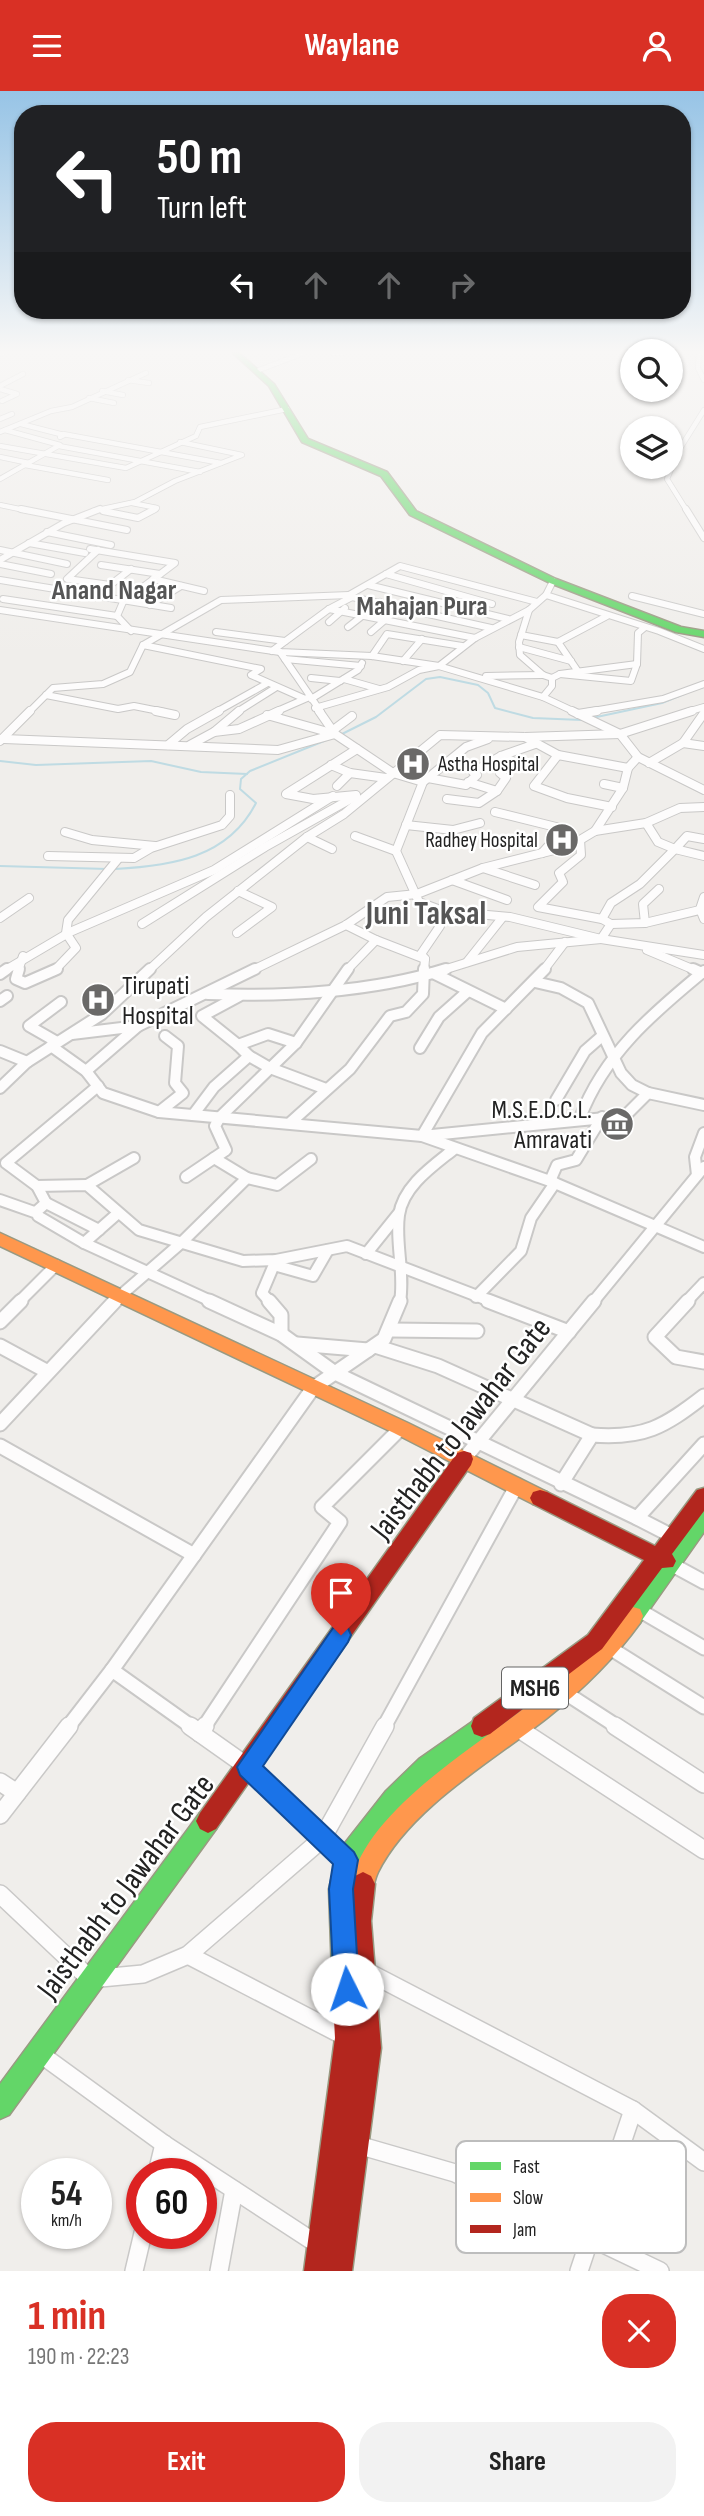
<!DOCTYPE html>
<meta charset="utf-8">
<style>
body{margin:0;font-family:"Sofia Sans Condensed",sans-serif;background:#f2f2f2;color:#222;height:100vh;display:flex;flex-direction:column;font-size:26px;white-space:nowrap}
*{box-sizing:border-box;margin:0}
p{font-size:23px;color:#767676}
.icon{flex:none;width:38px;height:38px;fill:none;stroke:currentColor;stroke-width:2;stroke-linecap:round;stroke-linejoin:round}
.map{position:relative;height:2180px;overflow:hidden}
.drawer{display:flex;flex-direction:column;background:#fff;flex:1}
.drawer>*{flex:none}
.guide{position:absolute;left:14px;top:14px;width:677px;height:214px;border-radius:28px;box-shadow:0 2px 5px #0004;background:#202124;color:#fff;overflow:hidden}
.tools{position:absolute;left:620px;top:248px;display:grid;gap:14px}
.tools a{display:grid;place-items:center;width:63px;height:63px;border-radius:50%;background:#fff;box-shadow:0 2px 5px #0004;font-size:35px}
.speed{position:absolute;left:21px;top:2067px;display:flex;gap:14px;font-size:35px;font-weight:700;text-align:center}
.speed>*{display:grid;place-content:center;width:91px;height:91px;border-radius:50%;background:#fff;box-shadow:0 2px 5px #0004;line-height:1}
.speed small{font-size:18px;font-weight:400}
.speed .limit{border:10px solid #d22;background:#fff;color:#111}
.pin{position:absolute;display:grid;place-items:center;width:60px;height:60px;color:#fff;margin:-72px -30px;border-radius:50% 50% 50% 0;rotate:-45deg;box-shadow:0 0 7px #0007}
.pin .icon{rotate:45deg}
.me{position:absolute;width:77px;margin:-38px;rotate:356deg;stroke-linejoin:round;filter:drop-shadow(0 0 5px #0008)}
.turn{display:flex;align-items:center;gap:24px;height:147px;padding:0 28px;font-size:32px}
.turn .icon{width:91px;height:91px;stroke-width:2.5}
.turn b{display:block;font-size:49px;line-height:60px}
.lanes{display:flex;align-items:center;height:66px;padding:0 28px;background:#0003;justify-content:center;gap:35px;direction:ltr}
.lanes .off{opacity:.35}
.round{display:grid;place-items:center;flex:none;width:74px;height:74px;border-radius:28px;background:#f2f2f2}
.summary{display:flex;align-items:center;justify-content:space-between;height:119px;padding:0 28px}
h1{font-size:42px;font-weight:700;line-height:52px;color:#d93025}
.primary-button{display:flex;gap:14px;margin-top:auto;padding:14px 28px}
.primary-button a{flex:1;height:80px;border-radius:28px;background:#d93025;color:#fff;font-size:28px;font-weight:700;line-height:80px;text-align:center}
.primary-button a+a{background:#f2f2f2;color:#222}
header{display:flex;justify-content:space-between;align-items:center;height:91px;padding:0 28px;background:#d93025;color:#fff;font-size:32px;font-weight:700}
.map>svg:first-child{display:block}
</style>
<header><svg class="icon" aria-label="menu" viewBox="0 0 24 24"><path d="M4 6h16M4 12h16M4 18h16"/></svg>Waylane<svg class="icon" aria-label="person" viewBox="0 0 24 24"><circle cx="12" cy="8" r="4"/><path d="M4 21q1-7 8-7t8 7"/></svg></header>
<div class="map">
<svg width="704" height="2180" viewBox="0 0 704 2180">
<rect width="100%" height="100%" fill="#f0eeeb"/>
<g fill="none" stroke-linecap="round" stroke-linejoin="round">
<g stroke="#bfdbe3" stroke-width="2">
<path d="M592,627L662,612L684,603"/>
<path d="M342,643L376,626L426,588L440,586L478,594L488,602L495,617L533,627L582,629"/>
<path d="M0,670L36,674L151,670L201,681L247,683"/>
<path d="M0,775L108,778"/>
<path d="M115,778C171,775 228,767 256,712L240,698L241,688L250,680L329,648"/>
</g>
<g stroke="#c9c8c7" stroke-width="6">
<g id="street-far5">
<path d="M333,262H344"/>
<path d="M699,262L698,277L704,289"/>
<path d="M0,263L3,262"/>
<path d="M259,279L304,262"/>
<path d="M128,289L149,292"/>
<path d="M0,295L23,283"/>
<path d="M0,298L17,303L2,310"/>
<path d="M102,300L123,304"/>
<path d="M89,307L114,312"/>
<path d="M0,328L12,323"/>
<path d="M21,333L64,344L60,346"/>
<path d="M0,341L51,320L72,316L146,282"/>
<path d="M63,343L221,372"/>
<path d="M0,355L126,377L196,345L200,336L287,318"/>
<path d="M59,355L200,381"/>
<path d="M0,366L29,372"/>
<path d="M25,374L108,389"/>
<path d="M0,388L60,354L5,339"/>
<path d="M132,412L157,417L152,420"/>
<path d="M0,414L29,420"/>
<path d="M93,420L135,411L175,390L242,364L180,351"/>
<path d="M687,420L667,388L679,359L704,319"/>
</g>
</g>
<g stroke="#c9c8c7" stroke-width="8">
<g id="street-far4">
<path d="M21,418L127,439"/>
<path d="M686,418L704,447"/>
<path d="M103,420L138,427L155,418"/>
<path d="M47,441L111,454"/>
<path d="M29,452L85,462"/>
<path d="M90,458L175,472L123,511L117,525L131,540"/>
<path d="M0,459L67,473"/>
<path d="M98,459L67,488L110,494"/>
<path d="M0,469L64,432L100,418"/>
<path d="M0,473L51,483"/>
<path d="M101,474L160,483"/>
<path d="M386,483L492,513"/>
<path d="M153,488L204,500"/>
<path d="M0,489L171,517"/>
<path d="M368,494L508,528"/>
<path d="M105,498L131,478"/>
<path d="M546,504L659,540L704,558"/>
<path d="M632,505L704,523"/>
<path d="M352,506L491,537"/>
<path d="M3,508L117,525"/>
<path d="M150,514L181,495"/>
<path d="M329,518L475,547"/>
<path d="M0,519L280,561L372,565L439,575L543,606L575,621"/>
<path d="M529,519L519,551L520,564L543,584L552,587"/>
<path d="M329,531L345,517"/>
<path d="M348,536L380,511"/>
<path d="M216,541L285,550"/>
<path d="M371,541L400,516"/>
<path d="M521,544L558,551"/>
<path d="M143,554L261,578L251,584L303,607"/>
<path d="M519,556L571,570"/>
<path d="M272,560L329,518L352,506L349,504L400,475L537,511"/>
<path d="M280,561L321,621"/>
<path d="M372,565L387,543L462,555"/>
<path d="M285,568L361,575"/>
<path d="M403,570L422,548"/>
<path d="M577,579L558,551L607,525"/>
<path d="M560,583L631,590L637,573L638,542L644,537"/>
<path d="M486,585L543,584"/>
<path d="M311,587L340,590"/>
<path d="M344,588L379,598"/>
<path d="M46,604L118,618L134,615L164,621"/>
<path d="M543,606L552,595V587L560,583L637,573"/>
<path d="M311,608L358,579L362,572"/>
<path d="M315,617L388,596L419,579L439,575L475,547L529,519L546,504L553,490"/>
<path d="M29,621L53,597L103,593L130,581L143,554L221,509L349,504"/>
<path d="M216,621L266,593"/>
<path d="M237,621L275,597"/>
<path d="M275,621L307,607"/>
<path d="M587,621L663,608L704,593"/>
<path d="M687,621L704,616"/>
</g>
</g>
<g stroke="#c9c8c7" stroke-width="10">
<g id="street-far3">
<path d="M156,620L175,624"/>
<path d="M319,620L335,643L393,682L423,691"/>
<path d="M572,620L620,643L638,666L704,699"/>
<path d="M578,623L597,620"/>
<path d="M267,624L335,643"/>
<path d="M332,640L352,625"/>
<path d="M214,641L239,620"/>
<path d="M525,646L558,664L534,695L567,707L612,716"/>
<path d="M4,648L278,659L335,643"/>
<path d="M0,650L30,620"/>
<path d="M683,652L704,655"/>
<path d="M168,654L187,638L219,620"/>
<path d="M190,654L214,641L239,638L279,620"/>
<path d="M558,664L628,677"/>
<path d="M649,672L683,652L704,622"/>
<path d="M331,674L350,682L386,687"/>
<path d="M428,687L466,694L477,684L473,681L501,665L535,653"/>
<path d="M468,691L497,700"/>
<path d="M604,693L623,697"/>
<path d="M337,695L350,682"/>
<path d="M356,704L313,708L286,703L357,658"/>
<path d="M447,708L479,712L497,700L506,687L500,682L512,670L501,665"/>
<path d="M495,721L564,738L542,762"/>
<path d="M406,734L453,739L480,732"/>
<path d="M595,740L623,697L628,677L638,666"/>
<path d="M65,741L92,749L155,755"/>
<path d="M355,745L396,760"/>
<path d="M307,746L332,758"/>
<path d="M704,748L687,745L675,758L704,765"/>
<path d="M580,749L581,764L559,782L563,791L538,816L602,828"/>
<path d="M48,765L134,767L151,757L222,734L230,725V704"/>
<path d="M483,777L535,794"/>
<path d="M452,789L507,809"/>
<path d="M704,806L700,818L704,828"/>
<path d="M443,820L510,826L601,848L704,864"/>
<path d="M0,827L29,807"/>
<path d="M645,832L643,813L659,798"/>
<path d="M142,833L265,756L356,705"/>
<path d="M611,833L645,832L704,818"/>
<path d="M237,842L272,816L238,800"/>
<path d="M376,849L425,868"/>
<path d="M647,859L697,880"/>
<path d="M467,871L502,827"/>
<path d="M4,880L70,841L214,779L333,705"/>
<path d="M18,880L23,865"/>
<path d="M54,880L76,857L66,842L68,829L118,768"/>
<path d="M148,880L206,826L307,746L344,723L440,644L525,646L620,643L692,620"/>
<path d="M251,880L346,834L387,806L417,803L483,777L570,755L595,740L646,732L680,717L704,716"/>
<path d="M346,880L376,849L346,834"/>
<path d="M424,880L425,868L421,863L440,835L443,820L419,811L396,760L423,691L466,656L488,648"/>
<path d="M440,880L517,856L601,848L611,833L602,828L611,812L640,793L675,758L658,751L646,732"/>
<path d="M543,880L565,851"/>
</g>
</g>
<g stroke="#c9c8c7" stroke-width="14">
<g id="street-far2">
<path d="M19,878L16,888L25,892L57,878"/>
<path d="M545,878L482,942L422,1045L550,1090L704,1156"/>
<path d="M693,878L702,882"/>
<path d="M433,882L506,918"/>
<path d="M0,883L7,878"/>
<path d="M535,891L561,897L588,912L621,982L632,994L648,1002"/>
<path d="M208,903C284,906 373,901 446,878"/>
<path d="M0,910L7,905"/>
<path d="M72,943L138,935L255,878"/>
<path d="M57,951L29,935L61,911"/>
<path d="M238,954L202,925L239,905"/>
<path d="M51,955L86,980L103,1002L159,1021L422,1045L625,1025L648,1002L704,1014"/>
<path d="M420,957L439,926L467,901"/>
<path d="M0,960L27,971"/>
<path d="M249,965L270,977L326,998"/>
<path d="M86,980L138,935"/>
<path d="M98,995L6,1072L37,1095L46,1112L37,1120L38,1125L84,1152L213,1211"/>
<path d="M0,997L27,971L102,923L150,878"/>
<path d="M556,1009L585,960L601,946"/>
<path d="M159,1021L183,1002L175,992L178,955L165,945"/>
<path d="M193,1024L214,996L249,965L238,954L268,943L296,952"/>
<path d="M580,1027C604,963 653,922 704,880"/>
<path d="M291,1031L350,978L390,925L406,921L423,903L424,878"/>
<path d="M697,1084L695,1066L704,1042"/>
<path d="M186,1086L226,1059L215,1035L220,1026L296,952L348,878"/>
<path d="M247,1087L277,1094L311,1068"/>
<path d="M550,1090L557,1074L576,1069L602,1026"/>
<path d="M87,1094L134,1067"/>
<path d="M37,1095L87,1094L139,1139L243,1170L276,1169L347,1155L493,1211"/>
<path d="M0,1109L37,1122"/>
<path d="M46,1112L99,1139"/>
<path d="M84,1152L117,1123"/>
<path d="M366,1163L399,1122"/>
<path d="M274,1174L313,1185L328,1159"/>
<path d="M476,1206L521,1160L531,1127L555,1092"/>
<path d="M19,1211L56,1174"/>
<path d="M113,1211L181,1152L247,1087L214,1067"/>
<path d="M270,1211L262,1202L276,1169"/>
<path d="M400,1211C405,1181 395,1152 399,1124C403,1095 433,1075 454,1058"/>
<path d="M593,1211L704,1076"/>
<path d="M686,1211L704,1192"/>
</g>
</g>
<g stroke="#c9c8c7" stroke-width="17">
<g id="street-far1">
<path d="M209,1210L281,1243L335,1282L637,1427L704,1353"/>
<path d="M269,1210L281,1224V1243"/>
<path d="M488,1210L569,1241"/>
<path d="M688,1210L655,1246L676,1266L704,1271"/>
<path d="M0,1231L21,1210"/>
<path d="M391,1239L477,1240"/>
<path d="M297,1253L368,1259"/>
<path d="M0,1255L48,1281"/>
<path d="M375,1255L438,1275L592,1344"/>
<path d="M0,1333L115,1210"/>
<path d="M0,1355L194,1464"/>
<path d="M464,1368L594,1210"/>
<path d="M561,1393L592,1344C644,1348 664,1336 704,1305"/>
<path d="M637,1427L672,1445"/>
<path d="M669,1472L704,1491"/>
<path d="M639,1519L704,1557"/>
<path d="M610,1557L704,1616"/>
<path d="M112,1579L313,1297L384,1248L400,1210"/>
<path d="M561,1599L618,1636"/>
<path d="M68,1636L112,1579L192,1636"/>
<path d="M204,1636L340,1431L322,1416L401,1337"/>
<path d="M384,1636L517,1394"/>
</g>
</g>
<g stroke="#c9c8c7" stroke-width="20">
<g id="street">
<path d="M190,1635L248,1676L348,1770"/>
<path d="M615,1635L704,1693"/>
<path d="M516,1636L704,1759"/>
<path d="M200,1642L205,1635"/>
<path d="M0,1691L17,1702"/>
<path d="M0,1724L69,1635"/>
<path d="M0,1803L90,1888L143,1883L188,1864L322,1748L385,1635"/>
<path d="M188,1864L344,1945"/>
<path d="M366,1880L633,2019L704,2071"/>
<path d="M39,1962L164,2053L317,2153"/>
<path d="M358,2054L455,2082L660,2180"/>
<path d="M157,2082L164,2053"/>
<path d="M134,2180L143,2142"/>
<path d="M219,2180L234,2099"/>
<path d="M579,2180L633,2019"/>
</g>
</g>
<g stroke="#999a82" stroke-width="3">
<g id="fast">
<path d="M233,262H239L274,293L308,348L387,381L416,420L556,488L681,536L704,540V546L676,541L550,492L410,424L381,385L302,351L269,295Z"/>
<path d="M704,1417V1441L640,1532L633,1534L626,1532L623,1525L626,1518L697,1419Z"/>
<path d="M482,1624L490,1627L493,1635L490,1643L435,1684L402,1716L357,1774L353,1798L359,1909L355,1918L346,1922L337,1918L333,1909L329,1798L338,1761L386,1700L419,1668Z"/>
<path d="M208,1718L216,1722L220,1730L216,1738L9,2024L0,2028V1993L200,1722Z"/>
</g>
</g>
<g stroke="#999a82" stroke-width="3">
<g id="slow">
<path d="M0,1142L408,1332L547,1401L550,1407L547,1413L540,1415L533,1413L394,1342L0,1155Z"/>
<path d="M633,1516L640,1518L643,1525L640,1532C614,1568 582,1599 547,1627C492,1670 410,1717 378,1781C375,1787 374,1795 371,1801L363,1805L355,1801L351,1793C365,1720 479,1653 534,1610C569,1583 600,1553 626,1518Z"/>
</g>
</g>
<g stroke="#999a82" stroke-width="3">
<g id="jam">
<path d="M464,1360L471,1362L473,1368L471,1374L216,1738L208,1742L200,1738L196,1730L200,1722L457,1362Z"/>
<path d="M704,1397V1420L672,1463L676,1470L673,1476L662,1477L602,1558L490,1643L482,1646L474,1643L471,1635L474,1627L588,1544L644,1469L533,1413L530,1407L533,1401L540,1399L547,1401L655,1455L697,1399Z"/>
<path d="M363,1781L371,1785L375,1793L371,1830L381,1957L352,2180H304L335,1947L333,1909L337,1900L346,1896L351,1899C349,1863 340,1819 355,1785Z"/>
</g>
</g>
<use href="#street-far5" stroke="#fdfcfc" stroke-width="4.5"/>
<use href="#street-far4" stroke="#fdfcfc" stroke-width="6"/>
<use href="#street-far3" stroke="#fdfcfc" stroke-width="8"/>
<use href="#street-far2" stroke="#fdfcfc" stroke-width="10"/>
<use href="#street-far1" stroke="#fdfcfc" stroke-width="13"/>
<use href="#street" stroke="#fdfcfc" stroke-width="17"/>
<use href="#fast" fill="#63d668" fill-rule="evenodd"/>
<use href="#slow" fill="#ff974d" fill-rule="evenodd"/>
<use href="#jam" fill="#b3261e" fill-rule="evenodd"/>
</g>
<linearGradient id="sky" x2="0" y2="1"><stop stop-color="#97c4e6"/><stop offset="0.46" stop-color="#f8f7f6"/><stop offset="1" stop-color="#f8f7f6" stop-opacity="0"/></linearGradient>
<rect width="704" height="567" fill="url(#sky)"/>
<path fill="#1a73e8" stroke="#114b97" stroke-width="2" d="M341,1534L348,1537L351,1544L348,1551L263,1675L354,1761L358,1769L353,1798L359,1898L356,1907L347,1910L338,1907L334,1898L329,1798L333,1773L240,1684L237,1676L333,1537Z"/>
<defs>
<g id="hospital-disc" transform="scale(1.75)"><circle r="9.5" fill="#6a6968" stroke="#fff"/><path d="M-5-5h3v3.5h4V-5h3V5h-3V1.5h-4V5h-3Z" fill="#fff"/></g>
<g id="museum-disc" transform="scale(1.75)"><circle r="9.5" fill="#6a6968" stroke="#fff"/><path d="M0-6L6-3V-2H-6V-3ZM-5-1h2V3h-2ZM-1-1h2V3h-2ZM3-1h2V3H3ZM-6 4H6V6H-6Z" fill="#fff"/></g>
</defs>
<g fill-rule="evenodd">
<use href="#hospital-disc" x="413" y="673"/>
<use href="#hospital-disc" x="562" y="749"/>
<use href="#hospital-disc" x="98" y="909"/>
<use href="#museum-disc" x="617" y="1033"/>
</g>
<g text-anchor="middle" stroke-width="5" stroke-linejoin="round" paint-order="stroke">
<g font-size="21" fill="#222" stroke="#fff" text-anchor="start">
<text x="438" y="680">Astha Hospital</text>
<text x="538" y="756" text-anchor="end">Radhey Hospital</text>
</g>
<rect fill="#fff" stroke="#646464" stroke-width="2" x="502" y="1576.5" width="66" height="41" rx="5"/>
<g font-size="24" font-weight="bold" fill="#222">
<text x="535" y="1605">MSH6</text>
</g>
<g font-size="26" fill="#222" stroke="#fff" text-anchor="start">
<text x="122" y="903">Tirupati<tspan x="122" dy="30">Hospital</tspan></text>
<text x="592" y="1027" text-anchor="end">M.S.E.D.C.L.<tspan x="592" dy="30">Amravati</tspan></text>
</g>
<g font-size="28" font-weight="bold" fill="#555" stroke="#fff">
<text x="114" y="508">Anand Nagar</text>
<text x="422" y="524">Mahajan Pura</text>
</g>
<g font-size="32" fill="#222" stroke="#fff">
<text transform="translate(460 1337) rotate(-52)" y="11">Jaisthabh to Jawahar Gate</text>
<text transform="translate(125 1795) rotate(-53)" y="11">Jaisthabh to Jawahar Gate</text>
</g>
<g font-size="33" font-weight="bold" fill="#555" stroke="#fff">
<text x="426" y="833">Juni Taksal</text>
</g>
</g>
<rect x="456" y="2050" width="230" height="112" rx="10" fill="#fff" stroke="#bdbdbd" stroke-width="2"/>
<rect x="470" y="2071" width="31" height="8" fill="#63d668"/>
<rect x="470" y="2102" width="31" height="9" fill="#ff974d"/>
<rect x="470" y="2134" width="31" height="8" fill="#b3261e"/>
<g font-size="19" fill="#222">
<text x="513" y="2082">Fast</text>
<text x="513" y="2113">Slow</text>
<text x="513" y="2145">Jam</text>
</g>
</svg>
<div class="tools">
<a><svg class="icon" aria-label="search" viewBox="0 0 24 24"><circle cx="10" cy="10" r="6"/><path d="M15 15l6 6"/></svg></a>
<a><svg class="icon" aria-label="layers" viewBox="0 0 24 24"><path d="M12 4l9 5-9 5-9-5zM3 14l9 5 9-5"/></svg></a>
</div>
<div class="speed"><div>54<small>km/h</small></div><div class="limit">60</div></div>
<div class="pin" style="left:341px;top:1544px;background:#d93025"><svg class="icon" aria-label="arrive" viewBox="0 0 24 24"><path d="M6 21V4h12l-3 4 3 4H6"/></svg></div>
<svg class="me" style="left:347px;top:1898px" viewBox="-20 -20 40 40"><circle r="19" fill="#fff"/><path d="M0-13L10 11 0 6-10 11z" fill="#1a73e8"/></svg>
<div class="guide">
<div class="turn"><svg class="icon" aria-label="left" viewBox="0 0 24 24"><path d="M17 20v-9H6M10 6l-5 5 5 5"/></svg><div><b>50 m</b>Turn left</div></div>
<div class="lanes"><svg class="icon" aria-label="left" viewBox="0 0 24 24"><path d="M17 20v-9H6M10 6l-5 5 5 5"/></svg><svg class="icon off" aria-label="ahead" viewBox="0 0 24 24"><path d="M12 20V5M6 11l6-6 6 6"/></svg><svg class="icon off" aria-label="ahead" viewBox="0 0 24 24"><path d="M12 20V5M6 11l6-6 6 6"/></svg><svg class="icon off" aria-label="right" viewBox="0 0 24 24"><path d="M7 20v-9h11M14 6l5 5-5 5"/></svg></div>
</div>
</div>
<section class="drawer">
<div class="summary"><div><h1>1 min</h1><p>190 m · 22:23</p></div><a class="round" style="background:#d93025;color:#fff"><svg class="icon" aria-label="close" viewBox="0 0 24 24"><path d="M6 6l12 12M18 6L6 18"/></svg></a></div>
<div class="primary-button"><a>Exit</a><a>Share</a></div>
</section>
